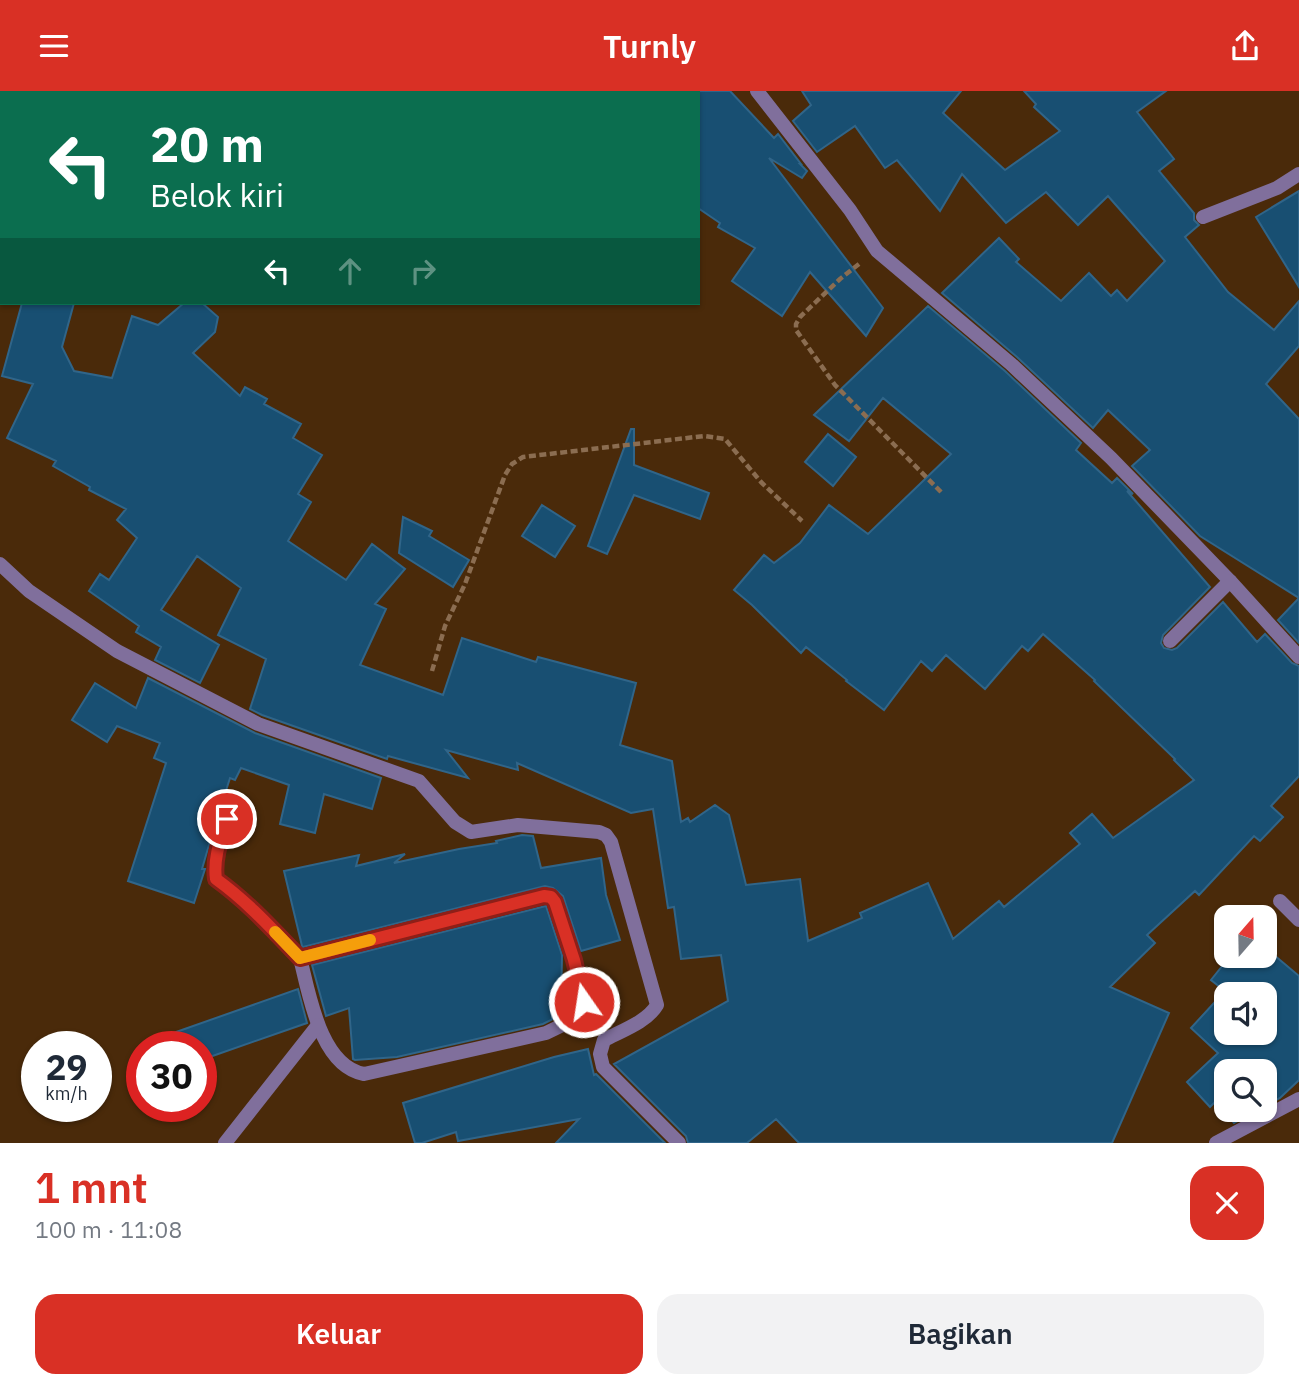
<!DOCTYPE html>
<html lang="id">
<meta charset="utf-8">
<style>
body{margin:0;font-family:"IBM Plex Sans",sans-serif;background:#f2f2f3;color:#1f2937;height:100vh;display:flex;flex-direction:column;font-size:26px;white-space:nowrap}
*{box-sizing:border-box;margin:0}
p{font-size:23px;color:#747a83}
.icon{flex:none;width:38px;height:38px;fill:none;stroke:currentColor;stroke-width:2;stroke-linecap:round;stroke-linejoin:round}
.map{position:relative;height:1052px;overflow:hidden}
.panel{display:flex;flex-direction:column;background:#fff;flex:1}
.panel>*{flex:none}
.banner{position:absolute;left:0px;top:0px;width:700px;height:214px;box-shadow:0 2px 5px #0004;background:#0b6e4f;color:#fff;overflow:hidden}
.needle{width:46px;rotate:20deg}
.fabs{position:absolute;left:1214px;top:814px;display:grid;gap:14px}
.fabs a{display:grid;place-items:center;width:63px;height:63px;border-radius:14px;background:#fff;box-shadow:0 2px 5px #0004;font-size:35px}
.speed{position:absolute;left:21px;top:940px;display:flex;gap:14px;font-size:35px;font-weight:700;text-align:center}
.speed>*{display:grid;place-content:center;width:91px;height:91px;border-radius:50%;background:#fff;box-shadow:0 2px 5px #0004;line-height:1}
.speed small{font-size:18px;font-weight:400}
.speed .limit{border:10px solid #d22;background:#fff;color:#111}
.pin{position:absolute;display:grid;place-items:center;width:60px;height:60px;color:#fff;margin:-30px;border:4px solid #fff;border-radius:50%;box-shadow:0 2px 7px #0007}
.me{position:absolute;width:77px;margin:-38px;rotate:347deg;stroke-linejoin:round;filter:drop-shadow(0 0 5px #0008)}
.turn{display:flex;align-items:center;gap:24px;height:147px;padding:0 35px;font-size:32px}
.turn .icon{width:91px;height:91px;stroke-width:2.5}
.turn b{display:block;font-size:49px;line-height:60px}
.lanes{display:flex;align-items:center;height:66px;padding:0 35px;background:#0003;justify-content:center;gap:35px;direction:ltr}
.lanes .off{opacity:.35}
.round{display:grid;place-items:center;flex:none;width:74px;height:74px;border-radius:21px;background:#f2f2f3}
.summary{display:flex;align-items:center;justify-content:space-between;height:119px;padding:0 35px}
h1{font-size:42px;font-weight:600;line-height:52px;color:#d93025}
.primary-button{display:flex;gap:14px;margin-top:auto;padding:14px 35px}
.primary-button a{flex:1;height:80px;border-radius:21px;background:#d93025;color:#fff;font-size:28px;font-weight:600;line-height:80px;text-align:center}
.primary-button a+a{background:#f2f2f3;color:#1f2937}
header{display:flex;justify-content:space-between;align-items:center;height:91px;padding:0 35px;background:#d93025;color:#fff;font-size:32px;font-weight:600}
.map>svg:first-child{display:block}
</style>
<header><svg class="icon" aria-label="menu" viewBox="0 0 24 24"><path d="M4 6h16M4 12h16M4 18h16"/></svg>Turnly<svg class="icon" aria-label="share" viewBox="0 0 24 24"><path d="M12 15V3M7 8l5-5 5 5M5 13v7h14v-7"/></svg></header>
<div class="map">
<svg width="1299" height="1052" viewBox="0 0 1299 1052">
<rect width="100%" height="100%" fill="#4a2a0a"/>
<g fill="#184f72" stroke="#306589" stroke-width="2" fill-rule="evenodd">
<path d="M698,0H730L774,47L778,43L801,73H800L807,80L802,87L769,67L883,217L866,245L810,181L782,225L732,190L755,157L718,136L720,132L698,117Z"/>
<path d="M802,0H961L943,22L1005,79L1060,40L1034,16L1036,13L1024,0H1166L1137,21L1174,68L1159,80L1194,122V129L1199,134L1185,146L1228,201L1274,239L1299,210V255L1266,293L1299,328V507L1200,445L1132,375L1150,359L1108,319L1093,337L1017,266L942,202L999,147L1019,168L1016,171L1061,210L1089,182L1111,205L1117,199L1127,210L1165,170L1108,105L1078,134L1046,101L1006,132L962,83L940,120L897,69L885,77L855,35L817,61L793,30L811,14Z"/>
<path d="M1299,100V196L1256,126Z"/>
<path d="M22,212H74L62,256L74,280L112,287L132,225L158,234L184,212H202L218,226L215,241L193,262L240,305L245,296L267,308L264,313L301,333L293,347L322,364L298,403L311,411L288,450L346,489L372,453L405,478L375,513L386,518L360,574L443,604L462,547L536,571L538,566L636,592L620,654L672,670L681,731L688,727L690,731L715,714L729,724L746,794L800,788L808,850L862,827L860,822L928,792L953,848L999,810L1004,816L1080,753L1070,742L1092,723L1113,747L1194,689L1174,669L1175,668L1094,590L1095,589L1043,543L1028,560L1022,555L985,598L946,564L932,580L921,570L884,619L846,590L847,589L806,556L801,562L752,514L734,499L764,464L774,472L800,452L829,414L868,443L951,363L883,307L849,350L814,324L928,215L1005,280L1081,352L1076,359L1112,392L1117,387L1133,403L1127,400L1210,496L1163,544L1161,552L1164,557L1172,559L1177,557L1223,511L1257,551L1265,543L1292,572L1299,575V685L1271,715L1283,726L1260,750L1254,745L1199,804L1195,800L1147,844L1155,852L1110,896L1169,922L1112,1052H799L776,1028L747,1052H688L686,1045L614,973L728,910L721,864L681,868L674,816L668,817L653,718L631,722L517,672L518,679L446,659L468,687L388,665L387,668L262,624L250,618L266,568L218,544L241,497L197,465L161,519L219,554L200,592L155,569L161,556L136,541L139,535L89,500L100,483L109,489L137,447L117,429L126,418L89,399L90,396L53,375L56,370L7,347L33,293L2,285Z"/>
<path d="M631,338H634V374L709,402L700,428L634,404L607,463L588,455Z"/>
<path d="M828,343L856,366L833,395L805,371Z"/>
<path d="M542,414L575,435L555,466L522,445Z"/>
<path d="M403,426L432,440L429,445L469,469L453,496L399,462Z"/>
<path d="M1299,507V552L1278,529Z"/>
<path d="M148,587L255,642L381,687L372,718L324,703L315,742L280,733L289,694L241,677L235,689L230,687L211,747L202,778H205L194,812L128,790L166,672L154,667L160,652L117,635L107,651L72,629L95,592L136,617Z"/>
<path d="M522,744L533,745L541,777L601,767L606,804L620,849L581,860L563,805L553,797L545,795L303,856L302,855L284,780L359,764L356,775L405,763L394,772L459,758L497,752L496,750Z"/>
<path d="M546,815L562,864L561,924L543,933L397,966L355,969L353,968L349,917L326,925L312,874Z"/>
<path d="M1231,864H1274L1299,885V989L1280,1007L1265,1015V980H1227V1018H1259L1234,1032L1216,1010L1210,1016L1187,991L1218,962L1191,937L1225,900L1211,889ZM1227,903H1265V942H1227Z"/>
<path d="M298,898L307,932L201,969V956H146L145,952Z"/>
<path d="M588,958L594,984L596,983L665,1052H556L579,1028L458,1050L456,1041L422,1052H415L403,1012L554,966Z"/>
</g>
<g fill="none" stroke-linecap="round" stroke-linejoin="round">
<g stroke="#8b6d51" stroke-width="4.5" stroke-dasharray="7 3.5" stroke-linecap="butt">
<path d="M290,2L291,0"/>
<path d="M859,173L840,188L800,226L796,233V239L835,294L942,402"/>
<path d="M432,580L445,535L465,493L505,384L512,373L523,366L704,345L725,348L761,391L802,430"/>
</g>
<g stroke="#806f9c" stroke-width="14">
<path d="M143,0L148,2"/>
<path d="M757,0L850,119L877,160L1011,273L1111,367L1230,490L1299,566"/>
<path d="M1203,126L1277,97L1299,83"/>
<path d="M0,473L29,500L117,560L258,633L419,690L455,731L471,741L518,734L599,741L606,744L611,751L657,914C647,931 621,940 604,949L600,963L603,976L679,1052"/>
<path d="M1170,550L1230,490"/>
<path d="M227,728C221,747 213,767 216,788C248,811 273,839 300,867"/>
<path d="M544,805L551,806L555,811L574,869L584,911L582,920L575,928L546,942L364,983C320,975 309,902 300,867Z"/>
<path d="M1280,810L1299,829"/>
<path d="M225,1052L318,934"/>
<path d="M1216,1052L1299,1008"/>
</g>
</g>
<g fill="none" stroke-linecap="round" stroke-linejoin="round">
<g stroke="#8d1f18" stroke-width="18">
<path id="route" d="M227,728C221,747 213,767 216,788C248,811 273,839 300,867L544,805L551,806L555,811L574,869L584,911"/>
</g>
<use href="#route" stroke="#d93025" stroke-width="12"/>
<path stroke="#f59e0b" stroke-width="12" d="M275,841L300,867L370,849"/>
</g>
</svg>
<div class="fabs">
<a><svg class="needle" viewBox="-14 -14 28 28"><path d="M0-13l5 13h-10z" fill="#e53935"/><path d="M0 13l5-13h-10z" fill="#747a83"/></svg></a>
<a><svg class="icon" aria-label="sound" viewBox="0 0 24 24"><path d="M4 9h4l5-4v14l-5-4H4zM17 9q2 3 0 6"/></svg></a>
<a><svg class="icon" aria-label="search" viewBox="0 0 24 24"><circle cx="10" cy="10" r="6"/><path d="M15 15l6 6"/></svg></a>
</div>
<div class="speed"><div>29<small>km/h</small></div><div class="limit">30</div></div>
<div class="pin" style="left:227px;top:728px;background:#d93025"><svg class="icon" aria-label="arrive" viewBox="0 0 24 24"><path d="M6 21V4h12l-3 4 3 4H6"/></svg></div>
<svg class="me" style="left:584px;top:911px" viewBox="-20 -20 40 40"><circle r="17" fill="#d93025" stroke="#fff" stroke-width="3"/><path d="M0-11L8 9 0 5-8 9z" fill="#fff"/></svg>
<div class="banner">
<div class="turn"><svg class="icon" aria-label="left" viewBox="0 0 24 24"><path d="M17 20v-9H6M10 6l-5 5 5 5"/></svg><div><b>20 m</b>Belok kiri</div></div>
<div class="lanes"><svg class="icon" aria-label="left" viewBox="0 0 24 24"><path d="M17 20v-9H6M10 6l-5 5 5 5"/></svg><svg class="icon off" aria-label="ahead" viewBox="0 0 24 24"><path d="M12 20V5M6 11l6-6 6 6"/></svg><svg class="icon off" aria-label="right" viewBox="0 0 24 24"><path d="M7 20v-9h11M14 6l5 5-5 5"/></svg></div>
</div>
</div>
<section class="panel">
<div class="summary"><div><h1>1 mnt</h1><p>100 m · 11:08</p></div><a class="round" style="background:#d93025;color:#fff"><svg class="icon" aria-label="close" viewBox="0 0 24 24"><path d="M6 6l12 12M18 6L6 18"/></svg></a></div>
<div class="primary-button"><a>Keluar</a><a>Bagikan</a></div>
</section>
